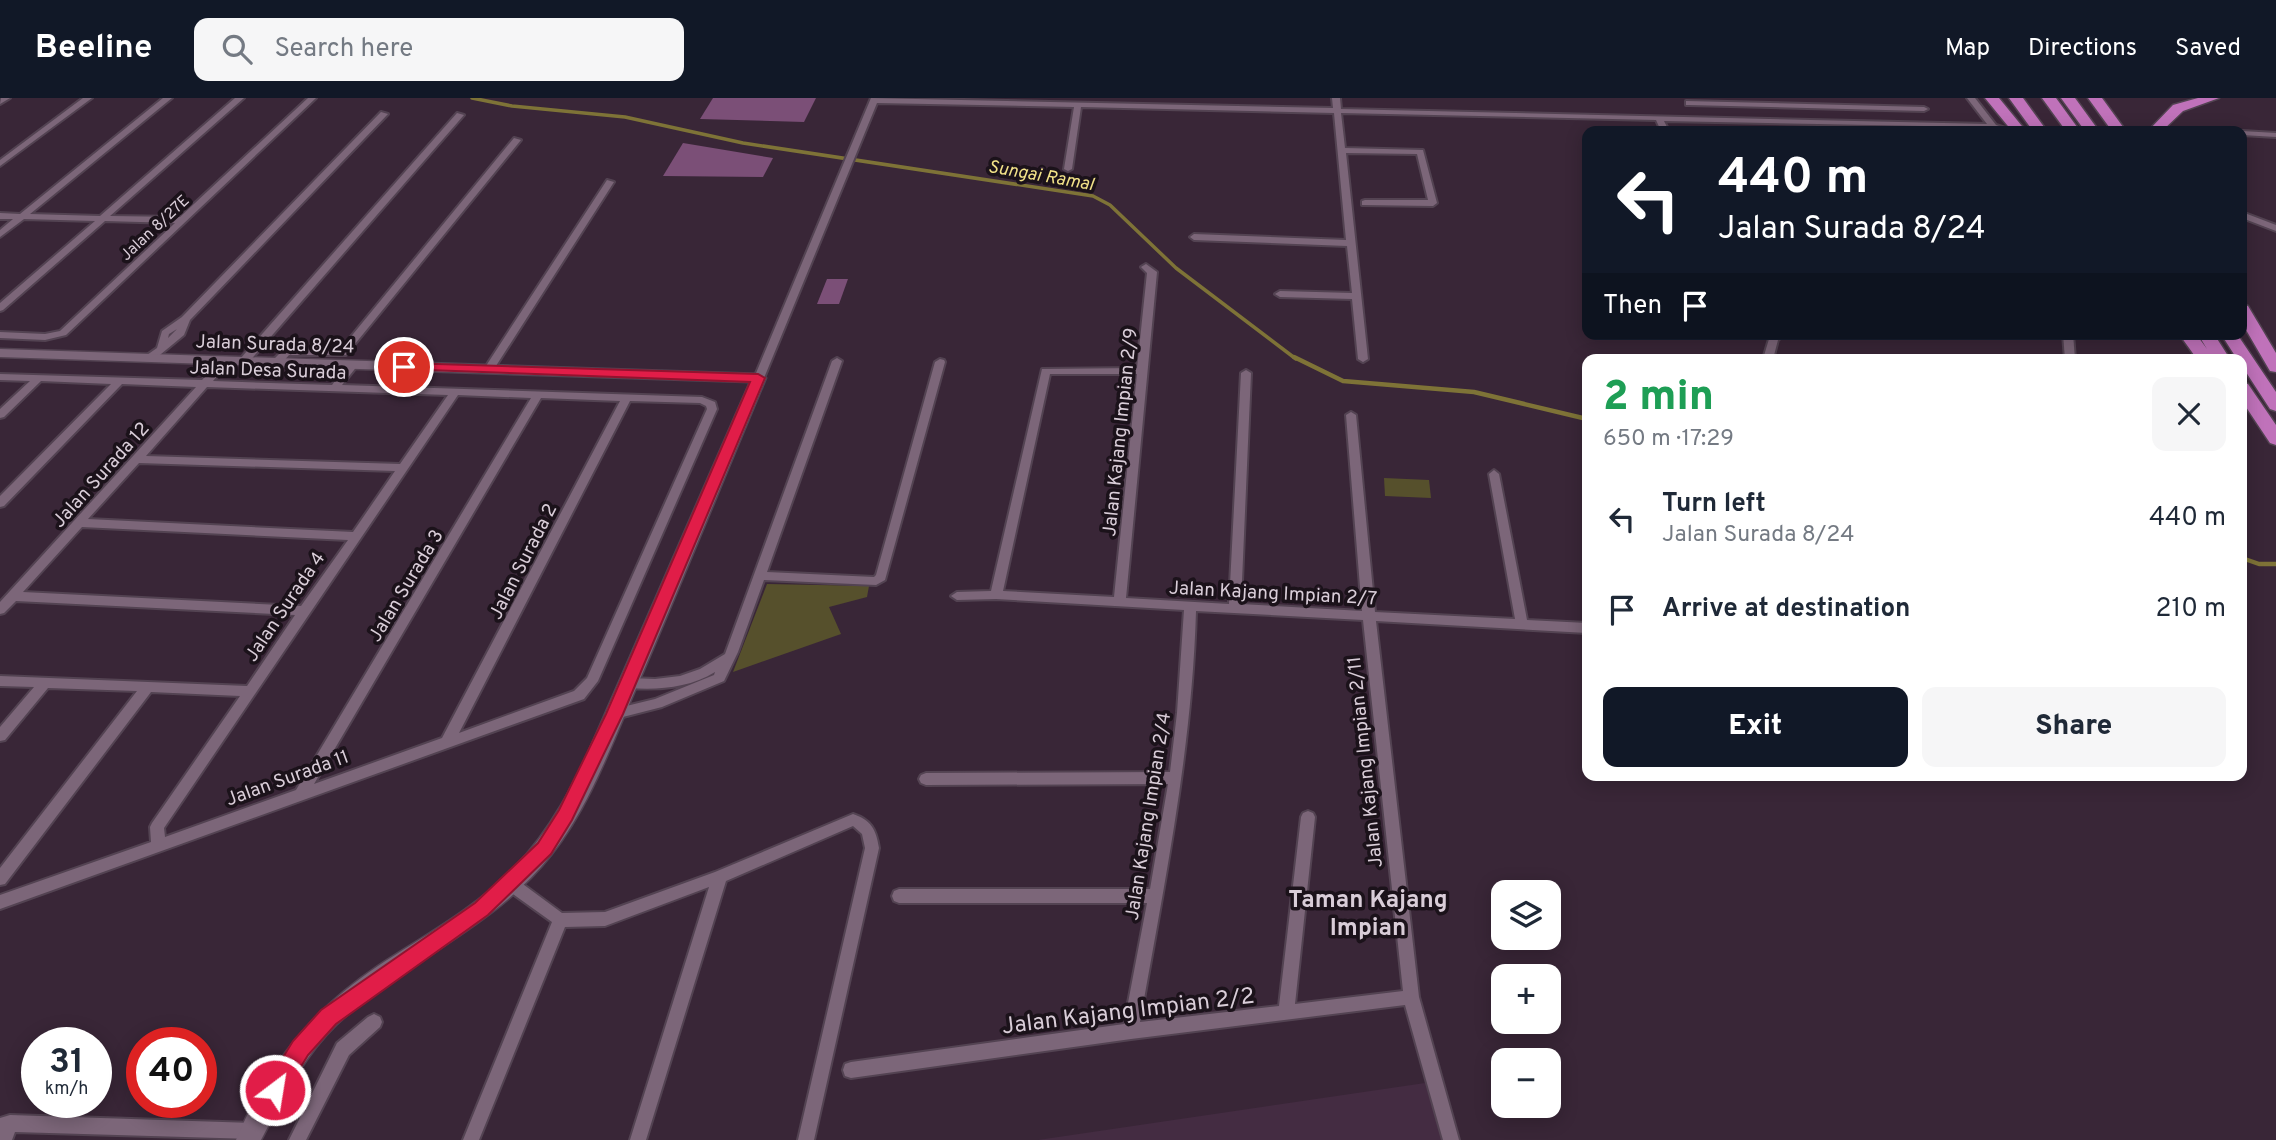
<!DOCTYPE html>
<meta charset="utf-8">
<style>
body{margin:0;font-family:Overpass,sans-serif;background:#f6f6f7;color:#1f2937;height:100vh;display:flex;flex-direction:column;font-size:26px;white-space:nowrap}
*{box-sizing:border-box;margin:0}
p{font-size:23px;color:#747a83}
.icon{flex:none;width:38px;height:38px;fill:none;stroke:currentColor;stroke-width:2;stroke-linecap:round;stroke-linejoin:round}
.map{position:relative;flex:1;overflow:hidden}
.panel{position:absolute;left:1582px;top:256px;width:665px;height:427px;display:flex;flex-direction:column;background:#fff;border-radius:14px;box-shadow:0 4px 18px #0003}
.panel>*{flex:none}
.guide{position:absolute;left:1582px;top:28px;width:665px;height:214px;border-radius:14px;box-shadow:0 4px 18px #0003;background:#111827;color:#fff;overflow:hidden}
.fabs{position:absolute;left:1491px;top:782px;display:grid;gap:14px}
.fabs a{display:grid;place-items:center;width:70px;height:70px;border-radius:14px;background:#fff;box-shadow:0 4px 18px #0003;font-size:35px}
.speed{position:absolute;left:21px;top:929px;display:flex;gap:14px;font-size:35px;font-weight:700;text-align:center}
.speed>*{display:grid;place-content:center;width:91px;height:91px;border-radius:50%;background:#fff;box-shadow:0 4px 18px #0003;line-height:1}
.speed small{font-size:18px;font-weight:400}
.speed .limit{border:10px solid #d22;background:#fff;color:#111}
.pin{position:absolute;display:grid;place-items:center;width:60px;height:60px;color:#fff;margin:-30px;border:4px solid #fff;border-radius:50%;box-shadow:0 2px 7px #0007}
.me{position:absolute;width:77px;margin:-38px;rotate:31deg;stroke-linejoin:round;filter:drop-shadow(0 0 5px #0008)}
.turn{display:flex;align-items:center;gap:24px;height:147px;padding:0 21px;font-size:32px}
.turn .icon{width:91px;height:91px;stroke-width:2.5}
.turn b{display:block;font-size:49px;line-height:60px}
.then{display:flex;align-items:center;height:66px;padding:0 21px;background:#0003;gap:14px;font-size:26px}
.round{display:grid;place-items:center;flex:none;width:74px;height:74px;border-radius:14px;background:#f6f6f7}
.summary{display:flex;align-items:center;justify-content:space-between;height:119px;padding:0 21px}
h1{font-size:42px;font-weight:800;line-height:52px;color:#1e9e55}
.action{display:flex;gap:14px;margin-top:auto;padding:14px 21px}
.action a{flex:1;height:80px;border-radius:14px;background:#111827;color:#fff;font-size:28px;font-weight:800;line-height:80px;text-align:center}
.action a+a{background:#f6f6f7;color:#1f2937}
ul{padding:0;list-style:none}
li{display:flex;align-items:center;gap:21px;height:91px;padding:0 21px}
li div{flex:1}
li b{display:block;font-size:26px}
li em{font-style:normal}
header{display:flex;align-items:center;gap:42px;box-sizing:border-box;height:98px;padding:0 35px;background:#111827;color:#fff}
header strong{font-size:33px}
nav{display:flex;gap:38px;margin-inline-start:auto;font-size:24px}
.search{width:490px;height:63px;background:#f6f6f7;display:flex;align-items:center;gap:18px;box-sizing:border-box;padding:0 24px;border-radius:14px;color:#747a83;font-size:26px}
.map>svg:first-child{display:block}
</style>
<header>
<strong>Beeline</strong>
<div class="search"><svg class="icon" aria-label="search" viewBox="0 0 24 24"><circle cx="10" cy="10" r="6"/><path d="M15 15l6 6"/></svg>Search here</div>
<nav><a>Map</a><a>Directions</a><a>Saved</a></nav>
</header>
<div class="map">
<svg width="2276" height="1042" viewBox="0 0 2276 1042">
<rect width="100%" height="100%" fill="#392637"/>
<path fill="#442c42" d="M1425,985L1442,1042H1038Z"/>
<g fill="#56502c">
<path d="M1384,380L1429,382L1431,400L1385,398Z"/>
<path d="M767,486L869,488L867,499L829,509L841,536L733,574Z"/>
</g>
<g fill="none" stroke-linecap="round" stroke-linejoin="round">
<path stroke="#7e7337" stroke-width="3.5" d="M472,0L512,8L625,19L743,45L1093,98L1110,107L1176,170L1296,261"/>
<g stroke="#7e7337" stroke-width="4.5">
<path d="M1294,259L1343,283L1474,294L1587,321"/>
<path d="M2242,460L2259,466H2276"/>
</g>
</g>
<g fill="#7b4f77">
<path d="M713,0H816L804,24L700,21Z"/>
<path d="M683,45L773,60L763,79L663,78Z"/>
<path d="M827,181H848L839,206H817Z"/>
</g>
<g fill="none" stroke-linecap="round" stroke-linejoin="round">
<g stroke="#534352" stroke-width="4">
<g id="street">
<path d="M10,0L0,6L1,0Z"/>
<path d="M83,0H92L0,68V62Z"/>
<path d="M163,0H172L30,116L100,118L235,0H244L110,118L180,119L308,0H316L66,237L45,242L0,240V234L45,236L60,233L175,125L105,123L3,212L0,213V205L95,123L24,121L0,139V132L13,121H0V115L20,116Z"/>
<path d="M871,0L1333,10L1332,0H1340L1341,11L1987,26L1967,0H1975L1996,27L2015,33L1923,28L1664,23L1669,33H1661L1656,22L1341,15L1345,50L1423,52L1437,105L1433,108L1362,107V103L1365,102H1428L1417,56L1346,55L1368,261L1363,264L1358,261L1352,201L1280,199L1275,196L1280,193L1352,195L1347,148L1194,142L1190,139L1194,136L1346,142L1334,15L1081,9L1072,71L1068,73L1064,71L1074,9L877,5L764,280L763,282H755L754,280Z"/>
<path d="M1686,3L1924,9L1928,11L1924,13L1689,7H1686Z"/>
<path d="M381,14L388,16L190,222L184,237L155,261H147V257L157,250L162,233L182,219ZM177,231L168,240L169,236Z"/>
<path d="M457,15L464,17L248,265H240V261Z"/>
<path d="M2239,33H2242L2276,35V39L2242,37V33Z"/>
<path d="M514,40L521,42L346,257H289L281,266H273V262L283,252L286,251L340,252Z"/>
<path d="M607,82L614,84L494,271L493,273H485L484,271Z"/>
<path d="M2242,114L2276,127V133L2242,120Z"/>
<path d="M1146,166L1157,174L1126,500L1229,506L1241,275L1246,272L1251,275L1241,506L1362,513L1346,317L1351,314L1356,317L1375,514L1515,521L1489,376L1494,372L1499,376L1527,522L1587,525V535L1376,523L1419,899L1459,1042H1443L1405,907L1131,941L851,980L845,978L843,972L845,966L851,964L1124,926L1147,805H899L894,803L892,798L894,793L899,791H1150L1168,686L926,687L921,685L919,681L921,677L926,675L1170,674L1177,615L1184,512L996,501L957,502L951,498L957,494L991,493L1042,271L1137,270L1147,175L1141,169ZM1050,276H1137L1114,499L1003,493ZM1196,513L1363,522L1403,893L1295,906L1315,719L1313,715L1308,713L1303,715L1301,719L1279,908L1140,924C1164,787 1192,652 1196,513Z"/>
<path d="M1774,236H1786L1778,242L1773,261H1763L1769,241Z"/>
<path d="M2063,236H2073L2075,261H2065Z"/>
<path d="M226,259L231,262L213,283L332,287L349,265L353,264L358,267L342,287L702,299L715,304L717,311L598,583L584,601L0,811V797L151,744L150,729L152,725L240,598L151,594L5,786L0,787V770L137,593L48,590L5,642L0,643V629L34,589L0,588V578L247,588L295,517L16,503L4,515L0,516V504L196,289L122,286L4,408L0,409V398L111,286L41,283L4,319L0,320V311L30,283L0,282V276L202,282L222,260ZM207,289L448,297L400,366L146,358ZM458,297L531,300L296,692L165,739L164,730ZM541,300L620,303L442,640L314,686ZM630,303L700,305L706,308L707,311L587,580L574,593L459,635ZM139,365L395,373L353,434L88,421ZM82,429L348,442L301,508L23,494Z"/>
<path d="M837,260L842,263L767,474L874,479L876,477L935,264L940,261L944,262L945,264L885,482L876,487L764,482L738,554L724,583L662,609L615,621L610,620L608,616L610,612L655,601L714,577L715,574C689,590 659,592 629,590L624,589L623,585L624,581L629,580L655,581L680,578L700,571L725,556L832,263Z"/>
<path d="M853,716C871,722 876,731 879,750L814,1042H798L865,750L862,736L853,728L726,783L646,1042H630L709,789L605,828L565,829L479,1042H463L552,824L506,791L504,786L506,781L511,780L516,781L562,815L605,814L715,774Z"/>
<path d="M374,916L380,919L382,924L380,929L349,957L306,1042H289L337,945L368,919Z"/>
<path d="M10,1017L253,1025L259,1027L261,1033L259,1039L253,1041L15,1034L12,1042H0V1020Z"/>
</g>
</g>
<g stroke="#534352" stroke-width="3">
<path id="secondary" d="M0,251L759,276L766,280C723,382 681,486 637,588C612,645 590,708 551,757C493,831 403,864 336,927C303,959 282,1002 261,1042H236C267,968 311,913 378,868C424,838 476,810 515,769C551,732 574,687 595,639L750,284L0,259Z"/>
</g>
<g stroke="#534352" stroke-width="3">
<g id="highway">
<path d="M1985,0H1999L2026,33H2012Z"/>
<path d="M2009,0H2023L2047,33H2033Z"/>
<path d="M2042,0H2056L2080,33H2066Z"/>
<path d="M2061,0H2075L2099,33H2085Z"/>
<path d="M2088,0H2102L2126,33H2112Z"/>
<path d="M2198,0H2219L2183,13L2162,33H2148L2173,7Z"/>
<path d="M2242,206L2248,208L2276,255V274L2270,273L2242,225Z"/>
<path d="M2179,236H2196L2207,251L2198,236H2214L2230,261H2197Z"/>
<path d="M2221,236H2237L2276,294V313L2270,311L2242,268V261H2237Z"/>
<path d="M2242,285L2248,286L2276,327V347L2270,345L2242,303Z"/>
</g>
</g>
<use href="#street" fill="#7c6679" fill-rule="evenodd"/>
<use href="#secondary" fill="#7c6679" fill-rule="evenodd"/>
<use href="#highway" fill="#c072ba" fill-rule="evenodd"/>
</g>
<path fill="#e11d48" stroke="#92132f" stroke-width="2" d="M404,265L758,276L765,280L623,616L572,722L551,756L488,817L336,926L308,957L282,1000L275,1003L267,1000L264,992L267,985L293,943L321,912L475,805L538,745L559,712L606,616L750,284L400,271V266Z"/>
<g text-anchor="middle" stroke-width="7" stroke-linejoin="round" paint-order="stroke">
<g font-size="16" fill="#d9cdd8" stroke="#1b121a">
<text transform="translate(154 129) rotate(-43)" y="6">Jalan 8/27E</text>
</g>
<g font-size="18" font-style="italic" fill="#f3e389" stroke="#1b121a">
<text transform="translate(1041 77) rotate(10)" y="6">Sungai Ramal</text>
</g>
<g font-size="19" fill="#d9cdd8" stroke="#1b121a">
<text transform="translate(275 245) rotate(2)" y="7">Jalan Surada 8/24</text>
<text transform="translate(268 271) rotate(2)" y="7">Jalan Desa Surada</text>
<text transform="translate(1119 334) rotate(-84)" y="7">Jalan Kajang Impian 2/9</text>
<text transform="translate(100 376) rotate(-48)" y="7">Jalan Surada 12</text>
<text transform="translate(522 463) rotate(-63)" y="7">Jalan Surada 2</text>
<text transform="translate(405 487) rotate(-59)" y="7">Jalan Surada 3</text>
<text transform="translate(1273 494) rotate(3)" y="7">Jalan Kajang Impian 2/7</text>
<text transform="translate(284 508) rotate(-56)" y="7">Jalan Surada 4</text>
<text transform="translate(1364 664) rotate(-96)" y="7">Jalan Kajang Impian 2/11</text>
<text transform="translate(287 679) rotate(-20)" y="7">Jalan Surada 11</text>
<text transform="translate(1147 718) rotate(-81)" y="7">Jalan Kajang Impian 2/4</text>
</g>
<g font-size="23" fill="#d9cdd8" stroke="#1b121a">
<text transform="translate(1128 912) rotate(-7)" y="8">Jalan Kajang Impian 2/2</text>
</g>
<g font-size="24" font-weight="bold" fill="#d9cdd8" stroke="#1b121a">
<text x="1368" y="809">Taman Kajang<tspan x="1368" dy="28">Impian</tspan></text>
</g>
</g>
</svg>
<div class="fabs">
<a><svg class="icon" aria-label="layers" viewBox="0 0 24 24"><path d="M12 4l9 5-9 5-9-5zM3 14l9 5 9-5"/></svg></a>
<a>+</a>
<a>−</a>
</div>
<div class="speed"><div>31<small>km/h</small></div><div class="limit">40</div></div>
<div class="pin" style="left:404px;top:269px;background:#d93025"><svg class="icon" aria-label="arrive" viewBox="0 0 24 24"><path d="M6 21V4h12l-3 4 3 4H6"/></svg></div>
<svg class="me" style="left:275px;top:992px" viewBox="-20 -20 40 40"><circle r="17" fill="#e11d48" stroke="#fff" stroke-width="3"/><path d="M0-11L8 9 0 5-8 9z" fill="#fff"/></svg>
<div class="guide">
<div class="turn"><svg class="icon" aria-label="left" viewBox="0 0 24 24"><path d="M17 20v-9H6M10 6l-5 5 5 5"/></svg><div><b>440 m</b>Jalan Surada 8/24</div></div>
<div class="then">Then<svg class="icon" aria-label="arrive" viewBox="0 0 24 24"><path d="M6 21V4h12l-3 4 3 4H6"/></svg></div>
</div>
<section class="panel">
<div class="summary"><div><h1>2 min</h1><p>650 m · 17:29</p></div><a class="round"><svg class="icon" aria-label="close" viewBox="0 0 24 24"><path d="M6 6l12 12M18 6L6 18"/></svg></a></div>
<ul>
<li><svg class="icon" aria-label="left" viewBox="0 0 24 24"><path d="M17 20v-9H6M10 6l-5 5 5 5"/></svg><div><b>Turn left</b><p>Jalan Surada 8/24</p></div><em>440 m</em></li>
<li><svg class="icon" aria-label="arrive" viewBox="0 0 24 24"><path d="M6 21V4h12l-3 4 3 4H6"/></svg><div><b>Arrive at destination</b></div><em>210 m</em></li>
</ul>
<div class="action"><a>Exit</a><a>Share</a></div>
</section>
</div>
